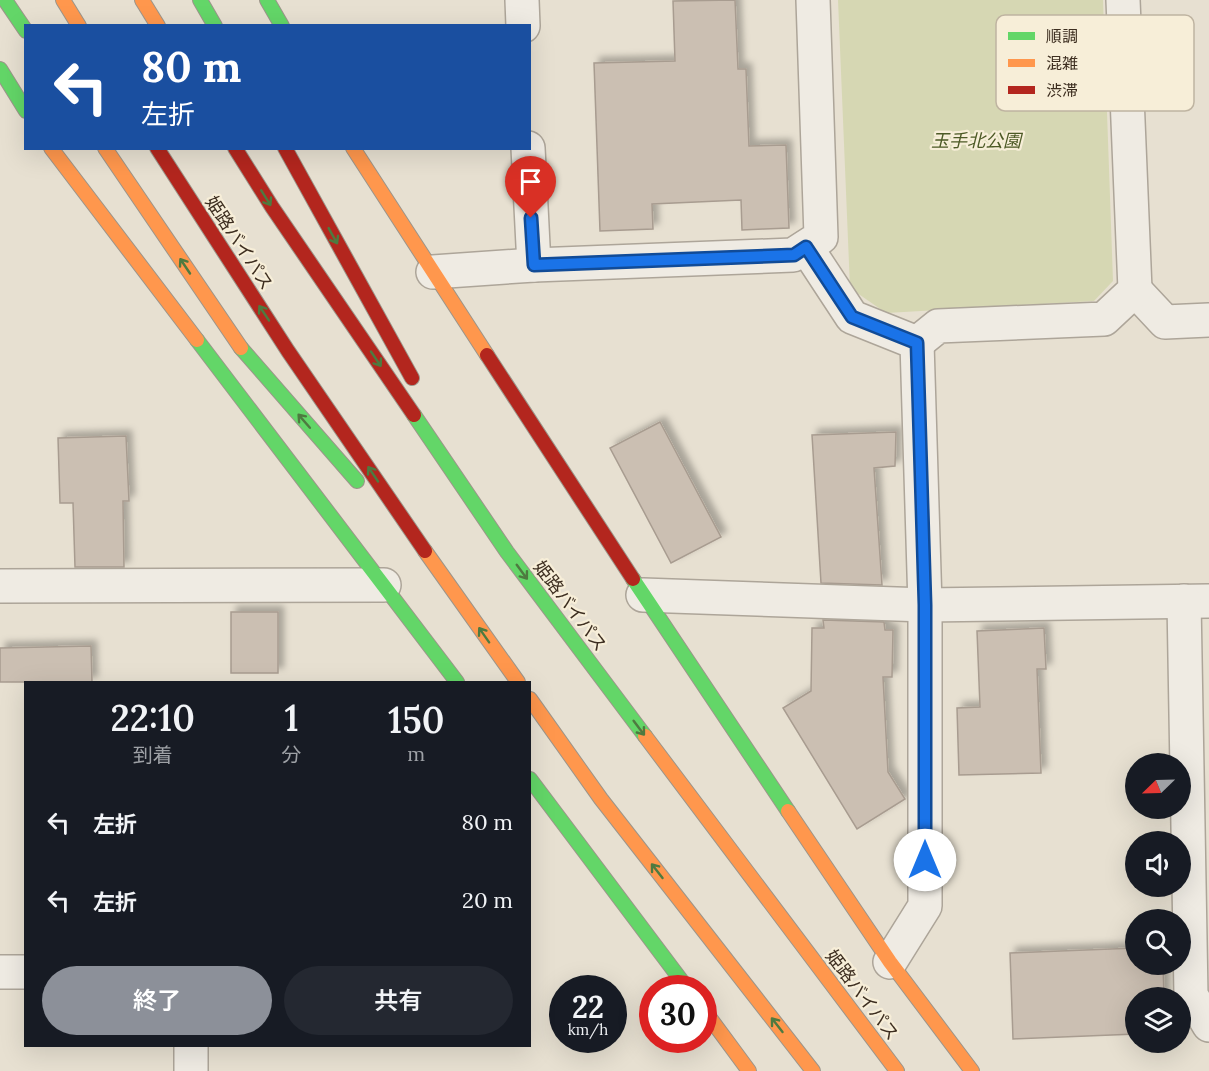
<!DOCTYPE html>
<html lang="ja">
<meta charset="utf-8">
<style>
body{margin:0;font-family:Lora,"Noto Sans JP",serif;background:#242831;color:#f1f3f6;height:100vh;display:flex;flex-direction:column;font-size:22px;white-space:nowrap}
*{box-sizing:border-box;margin:0}
p{font-size:20px;color:#9ea1a6}
.icon{flex:none;width:33px;height:33px;fill:none;stroke:currentColor;stroke-width:2;stroke-linecap:round;stroke-linejoin:round}
.map{position:relative;flex:1;overflow:hidden}
.details{position:absolute;left:24px;top:681px;width:507px;height:366px;display:flex;flex-direction:column;background:#171b24;border-radius:0px;box-shadow:0 6px 24px #0002}
.details>*{flex:none}
.top-card{position:absolute;left:24px;top:24px;width:507px;height:126px;border-radius:0px;box-shadow:0 6px 24px #0002;background:#1a4fa0;color:#fff;overflow:hidden}
.needle{width:39px;rotate:247deg}
.buttons{position:absolute;left:1125px;top:753px;display:grid;gap:12px}
.buttons a{display:grid;place-items:center;width:66px;height:66px;border-radius:50%;background:#171b24;box-shadow:0 6px 24px #0002;font-size:30px}
.speed{position:absolute;left:549px;top:975px;display:flex;gap:12px;font-size:30px;font-weight:700;text-align:center}
.speed>*{display:grid;place-content:center;width:78px;height:78px;border-radius:50%;background:#171b24;box-shadow:0 6px 24px #0002;line-height:1}
.speed small{font-size:15px;font-weight:400}
.speed .limit{border:9px solid #d22;background:#fff;color:#111}
.pin{position:absolute;display:grid;place-items:center;width:51px;height:51px;color:#fff;margin:-62px -26px;border-radius:50% 50% 50% 0;rotate:-45deg;box-shadow:0 0 6px #0007}
.pin .icon{rotate:45deg}
.me{position:absolute;width:66px;margin:-33px;rotate:0deg;stroke-linejoin:round;filter:drop-shadow(0 0 4px #0008)}
.turn{display:flex;align-items:center;gap:21px;height:126px;padding:0 18px;font-size:27px}
.turn .icon{width:78px;height:78px;stroke-width:2.5}
.turn b{display:block;font-size:42px;line-height:51px}
.eta{display:flex;justify-content:space-evenly;align-items:center;height:102px;text-align:center}
.eta b{font-size:36px;font-weight:600;line-height:42px}
.cta{display:flex;gap:12px;margin-top:auto;padding:12px 18px}
.cta a{flex:1;height:69px;border-radius:36px;background:#8c9099;color:#fff;font-size:24px;font-weight:600;line-height:69px;text-align:center}
.cta a+a{background:#242831;color:#f1f3f6}
ul{padding:0;list-style:none}
li{display:flex;align-items:center;gap:18px;height:78px;padding:0 18px}
li div{flex:1}
li b{display:block;font-size:22px}
li em{font-style:normal}
.map>svg:first-child{display:block}
</style>
<div class="map">
<svg width="1209" height="1071" viewBox="0 0 1209 1071">
<defs>
<filter id="shadow"><feDropShadow dx="5.5" dy="-5.5" stdDeviation="3" flood-color="#0004"/></filter>
</defs>
<rect width="100%" height="100%" fill="#e7e0d1"/>
<path fill="#d6d7b3" d="M838,0H1103L1113,281L1094,301L886,313L850,288Z"/>
<g fill="#cbbfb2" stroke="#a89c90" stroke-width="1.5" filter="url(#shadow)">
<path d="M735,0L738,69H746L749,146L786,145L789,228L742,230L741,200L652,204L653,229L600,231L594,63L675,61L673,1Z"/>
<path d="M660,422L721,537L671,563L610,448Z"/>
<path d="M896,432L895,466L874,468L882,585L821,583L812,435Z"/>
<path d="M126,436L129,501H123L124,567H75L73,503H60L58,438Z"/>
<rect x="231" y="612" width="47" height="61"/>
<path d="M823,620L884,622L885,630H893L892,677H883L888,772L905,799L857,829L783,708L811,691L812,628H824Z"/>
<path d="M1044,628L1046,669H1037L1041,773L959,775L957,708L980,707L977,631Z"/>
<path d="M91,646L92,682H0V648Z"/>
<path d="M1136,948V964H1163L1164,998H1136V1034L1013,1039L1010,953Z"/>
</g>
<g fill="none" stroke-linecap="round" stroke-linejoin="round">
<g stroke="#ada599" stroke-width="36">
<g id="street">
<path d="M522,0L523,26"/>
<path d="M528,148L534,265"/>
<path d="M806,247L852,317L917,343L925,605V906L890,962"/>
<path d="M433,272L534,265L793,255L821,237L813,0"/>
<path d="M1135,290L1165,322L1209,320"/>
<path d="M917,343L938,326L1104,319L1135,290L1123,0"/>
<path d="M0,586L384,585"/>
<path d="M643,595L925,605L1209,601"/>
<path d="M1184,601L1191,995L1209,1025"/>
<path d="M0,972H26"/>
<path d="M191,1071V1046"/>
</g>
</g>
<g stroke="#9c958a" stroke-width="16">
<g id="fast">
<path d="M5,0L26,31"/>
<path d="M200,0L215,26"/>
<path d="M267,0L282,26"/>
<path d="M0,69L26,111"/>
<path d="M197,340L457,682"/>
<path d="M241,348L357,481"/>
<path d="M414,415L507,552L645,736"/>
<path d="M633,579L788,811"/>
<path d="M530,779L687,988"/>
</g>
</g>
<g stroke="#9c958a" stroke-width="16">
<g id="slow">
<path d="M63,0L79,26"/>
<path d="M142,0L158,26"/>
<path d="M51,148L197,340"/>
<path d="M105,148L241,348"/>
<path d="M353,148L487,355"/>
<path d="M425,551L518,682"/>
<path d="M530,699L601,799L813,1071"/>
<path d="M645,736L897,1071"/>
<path d="M788,811L890,962L972,1071"/>
<path d="M704,1010L749,1071"/>
</g>
</g>
<g stroke="#9c958a" stroke-width="16">
<g id="jam">
<path d="M157,148L288,351L425,551"/>
<path d="M235,148L272,207L414,415"/>
<path d="M285,148L412,378"/>
<path d="M487,355L633,579"/>
</g>
</g>
<use href="#street" stroke="#efebe3" stroke-width="33"/>
<use href="#fast" stroke="#63d668" stroke-width="14"/>
<use href="#slow" stroke="#ff974d" stroke-width="14"/>
<use href="#jam" stroke="#b3261e" stroke-width="14"/>
</g>
<defs><path id="oneway-shaft" d="M-6 0H5M1.5-3L5.5 0L1.5 3" fill="none" stroke-width="1.6" stroke-linecap="round" stroke-linejoin="round" transform="scale(1.5)"/></defs>
<g stroke="#4e7a40">
<use href="#oneway-shaft" transform="translate(266 198) rotate(58)"/>
<use href="#oneway-shaft" transform="translate(333 236) rotate(61)"/>
<use href="#oneway-shaft" transform="translate(185 266) rotate(-124)"/>
<use href="#oneway-shaft" transform="translate(264 313) rotate(-124)"/>
<use href="#oneway-shaft" transform="translate(376 359) rotate(56)"/>
<use href="#oneway-shaft" transform="translate(304 421) rotate(-131)"/>
<use href="#oneway-shaft" transform="translate(373 474) rotate(-124)"/>
<use href="#oneway-shaft" transform="translate(522 572) rotate(54)"/>
<use href="#oneway-shaft" transform="translate(484 635) rotate(-125)"/>
<use href="#oneway-shaft" transform="translate(639 728) rotate(53)"/>
<use href="#oneway-shaft" transform="translate(657 871) rotate(-128)"/>
<use href="#oneway-shaft" transform="translate(777 1025) rotate(-128)"/>
</g>
<g fill="none" stroke-linecap="round" stroke-linejoin="round">
<g stroke="#114b97" stroke-width="15">
<path id="route" d="M531,218L534,265L794,255L806,247L852,317L917,343L925,605V860"/>
</g>
<use href="#route" stroke="#1a73e8" stroke-width="10"/>
</g>
<g text-anchor="middle" stroke-width="4.5" stroke-linejoin="round" paint-order="stroke">
<g font-size="18" font-style="italic" fill="#4d5a26" stroke="#f7eed8">
<text x="976" y="147">玉手北公園</text>
</g>
<g font-size="18" fill="#3d2e20" stroke="#f7eed8">
<text transform="translate(239 243) rotate(57)" y="6">姫路バイパス</text>
<text transform="translate(570 606) rotate(53)" y="6">姫路バイパス</text>
<text transform="translate(862 995) rotate(53)" y="6">姫路バイパス</text>
</g>
</g>
<rect x="996" y="15" width="198" height="96" rx="9" fill="#f7eed8" stroke="#bfb4a1" stroke-width="1.5"/>
<rect x="1008" y="32" width="27" height="8" fill="#63d668"/>
<rect x="1008" y="59" width="27" height="8" fill="#ff974d"/>
<rect x="1008" y="86" width="27" height="8" fill="#b3261e"/>
<g font-size="16" fill="#3d2e20">
<text x="1046" y="42">順調</text>
<text x="1046" y="69">混雑</text>
<text x="1046" y="96">渋滞</text>
</g>
</svg>
<div class="buttons">
<a><svg class="needle" viewBox="-14 -14 28 28"><path d="M0-13l5 13h-10z" fill="#e53935"/><path d="M0 13l5-13h-10z" fill="#9ea1a6"/></svg></a>
<a><svg class="icon" aria-label="sound" viewBox="0 0 24 24"><path d="M4 9h4l5-4v14l-5-4H4zM17 9q2 3 0 6"/></svg></a>
<a><svg class="icon" aria-label="search" viewBox="0 0 24 24"><circle cx="10" cy="10" r="6"/><path d="M15 15l6 6"/></svg></a>
<a><svg class="icon" aria-label="layers" viewBox="0 0 24 24"><path d="M12 4l9 5-9 5-9-5zM3 14l9 5 9-5"/></svg></a>
</div>
<div class="speed"><div>22<small>km/h</small></div><div class="limit">30</div></div>
<div class="pin" style="left:531px;top:218px;background:#d93025"><svg class="icon" aria-label="arrive" viewBox="0 0 24 24"><path d="M6 21V4h12l-3 4 3 4H6"/></svg></div>
<svg class="me" style="left:925px;top:860px" viewBox="-20 -20 40 40"><circle r="19" fill="#fff"/><path d="M0-13L10 11 0 6-10 11z" fill="#1a73e8"/></svg>
<div class="top-card">
<div class="turn"><svg class="icon" aria-label="left" viewBox="0 0 24 24"><path d="M17 20v-9H6M10 6l-5 5 5 5"/></svg><div><b>80 m</b>左折</div></div>
</div>
<section class="details">
<div class="eta">
<div><b>22:10</b><p>到着</p></div>
<div><b>1</b><p>分</p></div>
<div><b>150</b><p>m</p></div>
</div>
<ul>
<li><svg class="icon" aria-label="left" viewBox="0 0 24 24"><path d="M17 20v-9H6M10 6l-5 5 5 5"/></svg><div><b>左折</b></div><em>80 m</em></li>
<li><svg class="icon" aria-label="left" viewBox="0 0 24 24"><path d="M17 20v-9H6M10 6l-5 5 5 5"/></svg><div><b>左折</b></div><em>20 m</em></li>
</ul>
<div class="cta"><a>終了</a><a>共有</a></div>
</section>
</div>
